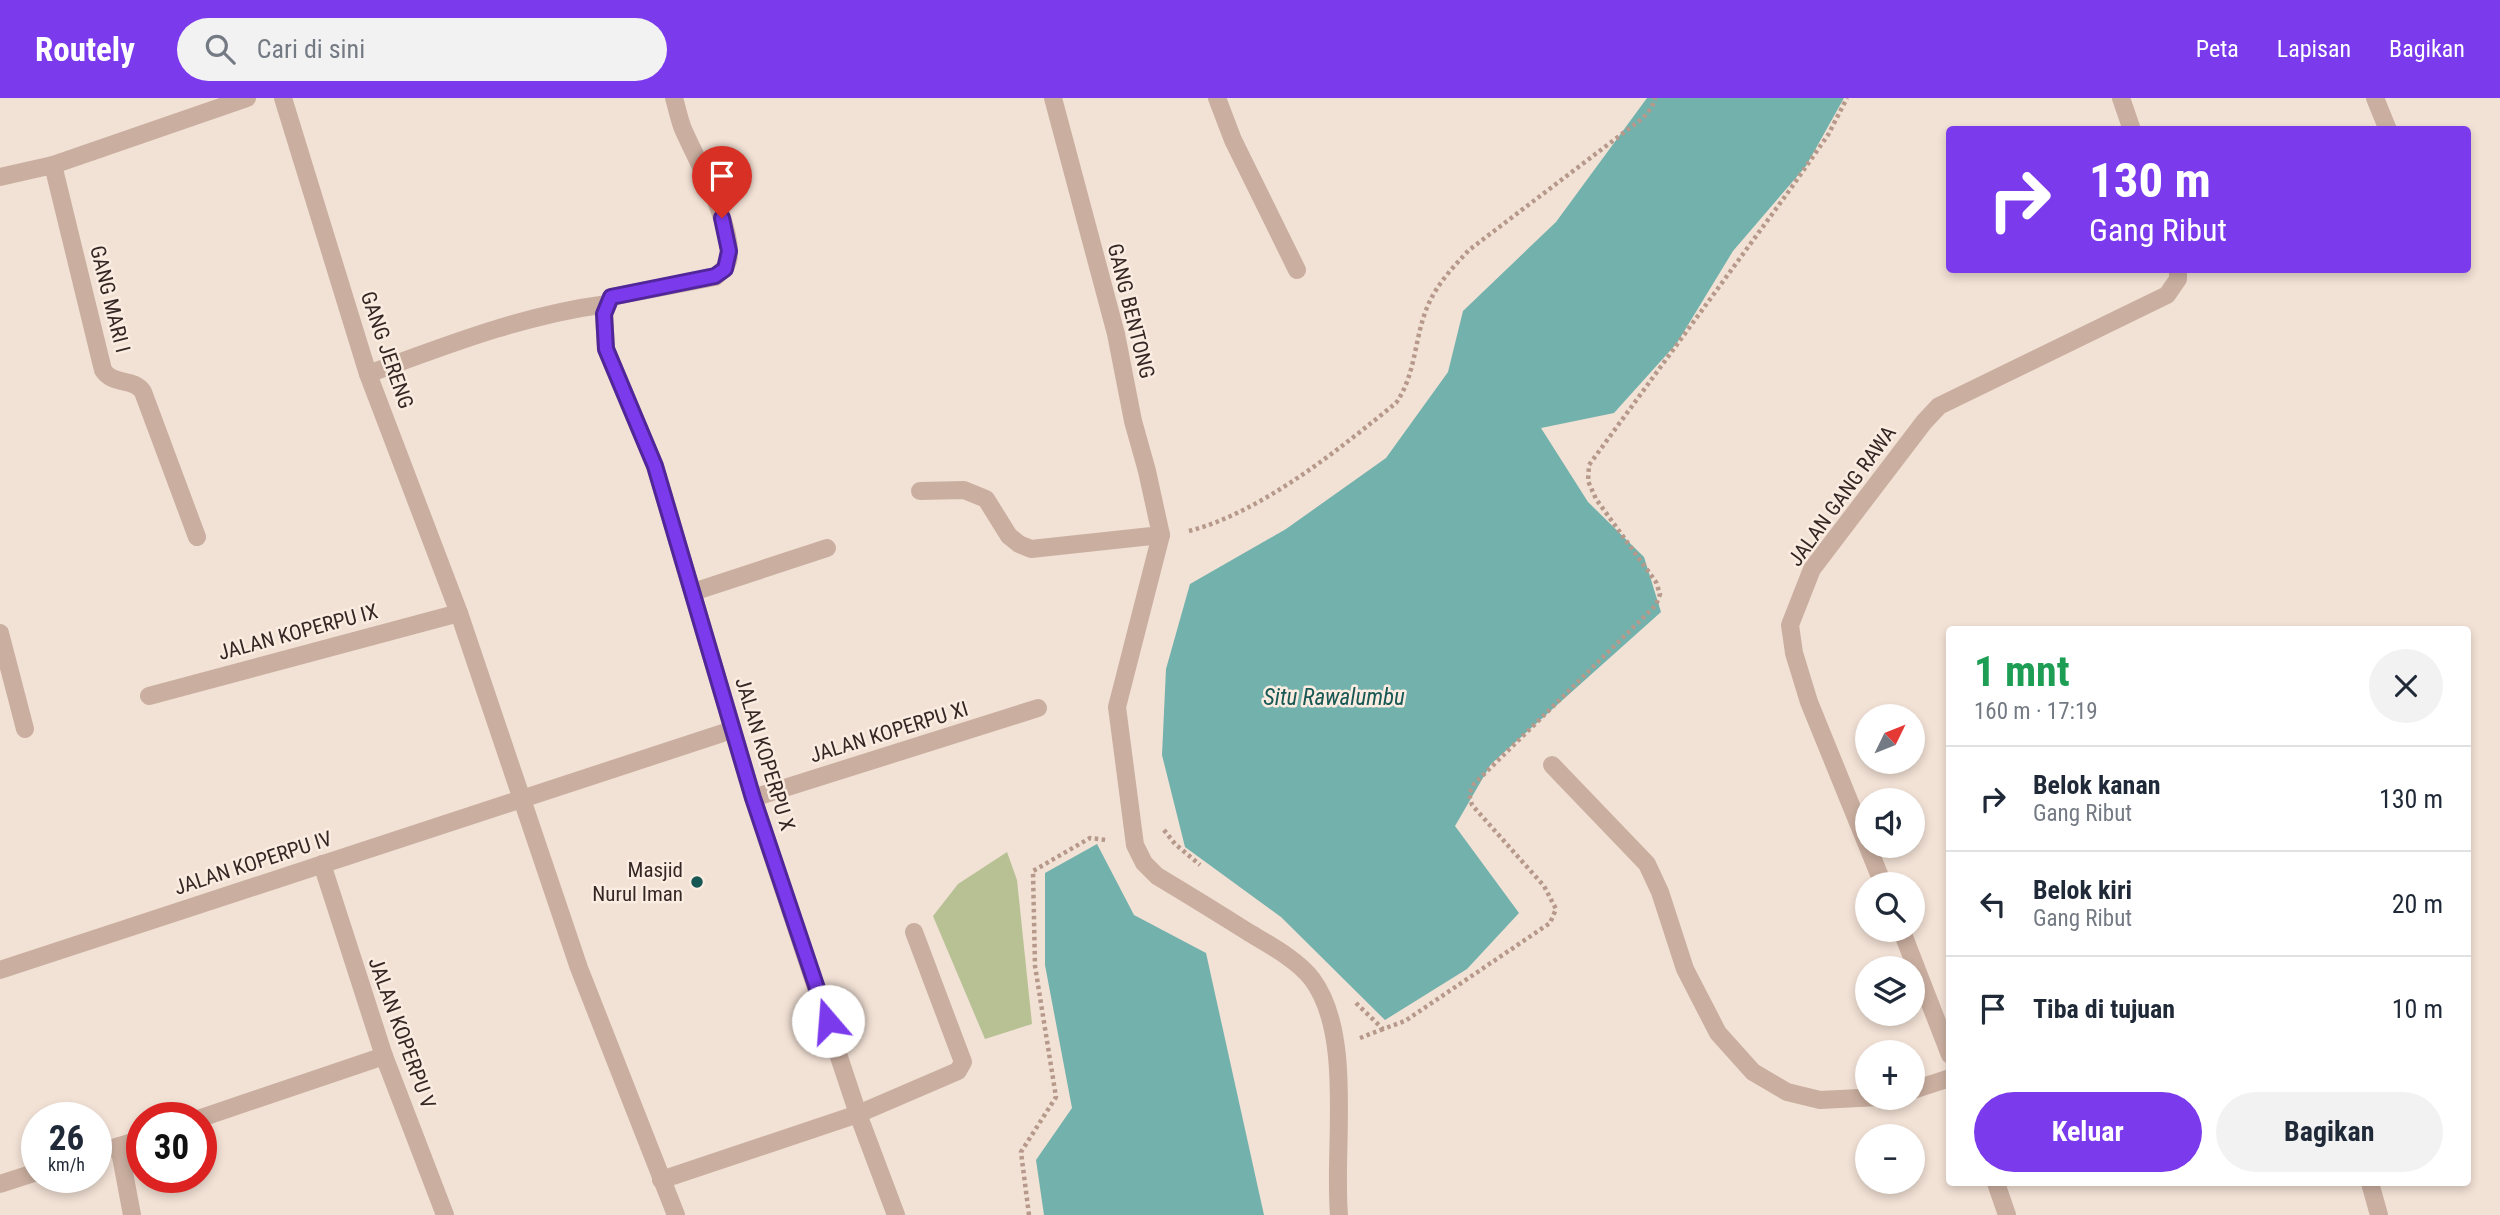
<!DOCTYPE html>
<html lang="id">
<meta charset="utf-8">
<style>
body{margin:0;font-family:"Roboto Condensed",sans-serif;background:#f2f2f3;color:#1f2937;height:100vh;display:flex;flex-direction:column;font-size:26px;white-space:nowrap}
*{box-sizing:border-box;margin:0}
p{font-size:23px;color:#747a83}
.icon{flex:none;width:38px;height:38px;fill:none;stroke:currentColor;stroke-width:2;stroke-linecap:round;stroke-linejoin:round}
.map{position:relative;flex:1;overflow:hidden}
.side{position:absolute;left:1946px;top:528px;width:525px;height:560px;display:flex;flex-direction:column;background:#fff;border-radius:7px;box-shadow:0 4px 10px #0003}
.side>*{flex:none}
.top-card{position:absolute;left:1946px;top:28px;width:525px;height:147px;border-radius:7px;box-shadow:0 4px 10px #0003;background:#7c3aed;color:#fff;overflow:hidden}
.needle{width:46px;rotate:47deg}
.buttons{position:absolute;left:1855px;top:606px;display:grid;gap:14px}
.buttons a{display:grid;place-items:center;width:70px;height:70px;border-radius:50%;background:#fff;box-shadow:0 4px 10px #0003;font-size:35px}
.speed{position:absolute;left:21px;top:1004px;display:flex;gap:14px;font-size:35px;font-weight:700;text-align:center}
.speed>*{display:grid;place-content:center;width:91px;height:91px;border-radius:50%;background:#fff;box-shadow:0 4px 10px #0003;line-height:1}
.speed small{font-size:18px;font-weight:400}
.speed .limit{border:10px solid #d22;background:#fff;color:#111}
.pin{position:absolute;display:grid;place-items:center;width:60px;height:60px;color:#fff;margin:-72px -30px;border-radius:50% 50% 50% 0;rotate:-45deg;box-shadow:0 0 7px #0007}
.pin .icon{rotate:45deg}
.me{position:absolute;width:77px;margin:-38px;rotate:342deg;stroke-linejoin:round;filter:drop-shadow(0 0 5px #0008)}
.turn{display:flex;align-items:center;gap:24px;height:147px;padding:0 28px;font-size:32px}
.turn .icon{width:91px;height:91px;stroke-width:2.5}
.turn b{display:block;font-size:49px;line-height:60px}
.round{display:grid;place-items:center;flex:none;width:74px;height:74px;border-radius:37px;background:#f2f2f3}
.headline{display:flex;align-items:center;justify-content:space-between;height:119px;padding:0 28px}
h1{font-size:42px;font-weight:700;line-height:52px;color:#1e9e55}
.cta{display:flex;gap:14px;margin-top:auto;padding:14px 28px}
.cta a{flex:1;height:80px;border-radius:42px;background:#7c3aed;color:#fff;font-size:28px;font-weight:700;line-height:80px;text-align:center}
.cta a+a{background:#f2f2f3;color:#1f2937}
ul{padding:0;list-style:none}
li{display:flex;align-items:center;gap:21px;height:105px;padding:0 28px;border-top:2px solid #e0e1e3}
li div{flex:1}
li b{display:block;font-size:26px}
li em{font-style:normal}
header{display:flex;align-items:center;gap:42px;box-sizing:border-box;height:98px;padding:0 35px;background:#7c3aed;color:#fff}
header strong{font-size:33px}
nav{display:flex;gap:38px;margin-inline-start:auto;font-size:24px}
.search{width:490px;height:63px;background:#f2f2f3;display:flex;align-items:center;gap:18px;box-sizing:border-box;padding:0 24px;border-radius:38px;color:#747a83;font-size:26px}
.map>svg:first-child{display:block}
</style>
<header>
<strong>Routely</strong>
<div class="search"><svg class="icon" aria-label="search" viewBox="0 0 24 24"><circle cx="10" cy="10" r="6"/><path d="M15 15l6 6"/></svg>Cari di sini</div>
<nav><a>Peta</a><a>Lapisan</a><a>Bagikan</a></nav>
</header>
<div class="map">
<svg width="2500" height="1117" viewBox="0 0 2500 1117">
<rect width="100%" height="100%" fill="#f2e1d5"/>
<path fill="#b7c194" d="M1007,754L1017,782L1032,926L985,941L933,818L958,786Z"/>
<g fill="#72b1ac">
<path d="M1647,0H1844L1806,68L1733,153L1677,245L1614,315L1541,330L1588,404L1644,459L1661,514L1491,666L1455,728L1519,815L1467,871L1385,922L1281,819L1185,749L1162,657L1166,571L1190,486L1286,431L1386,360L1448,274L1463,213L1556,124Z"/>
<path d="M1097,746L1134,817L1206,855L1264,1117H1044L1036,1062L1072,1010L1045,867V775Z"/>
</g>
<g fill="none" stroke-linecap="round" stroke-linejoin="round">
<g stroke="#b6998b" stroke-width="4.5" stroke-dasharray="3.5 3.5" stroke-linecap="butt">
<path d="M1189,433C1262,414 1338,352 1396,305C1417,275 1414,237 1429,205C1438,185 1454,168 1469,152L1643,20L1652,9L1655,0"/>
<path d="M1164,732L1175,746L1200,767"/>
<path d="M1356,905L1383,931L1405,923L1550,825L1556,811L1544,788L1472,707L1469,696L1474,686L1656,507L1660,496L1656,484L1596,401L1588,383L1589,367L1789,93L1828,37L1847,0"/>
<path d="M1360,940L1383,931"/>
<path d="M1029,1117L1021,1054L1056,999L1035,868L1033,773L1090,740L1106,742"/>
</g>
<g stroke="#caafa0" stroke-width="18">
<path d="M53,67L103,272C113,288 133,279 143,294L197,439"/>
<path d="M1161,437L1117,609L1135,747L1144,765L1157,778C1187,796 1218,815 1248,834C1268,846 1298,862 1312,881C1354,937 1333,1050 1339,1117"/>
<path d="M1552,667L1647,766L1660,794L1685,871L1718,935L1753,974L1787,994L1820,1002L1879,999"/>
<path d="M1913,992L1950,980"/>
</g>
<g stroke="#caafa0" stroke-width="18">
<path d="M283,0L368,276L459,515L579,870L676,1117"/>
<path d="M674,0C677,10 679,21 683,31C696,61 736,132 728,163C726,170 721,174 715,179L611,199L604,216L606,251L655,368L753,700L858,1016L896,1117"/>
<path d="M1217,0L1233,42L1297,172"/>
<path d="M2121,0L2132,32"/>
<path d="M2375,0L2388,32"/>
<path d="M0,79L53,67L247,0"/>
<path d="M368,276C447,247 523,217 607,206"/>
<path d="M920,393L964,392L986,401L1009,438L1019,446L1031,451L1161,437L1147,373L1133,323L1116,236L1053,0"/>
<path d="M693,494L827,450"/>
<path d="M0,535L25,631"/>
<path d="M149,598L459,515"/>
<path d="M753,700L1038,610"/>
<path d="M322,766L384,958L445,1117"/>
<path d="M1883,786L1809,604L1794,555L1790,527L1812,471L1924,324L1939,308L2167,197L2178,181V172"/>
<path d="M1901,831L1950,957"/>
<path d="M0,872L732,632"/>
<path d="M201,1020L384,958"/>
<path d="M119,1048L132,1117"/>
<path d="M96,1055L142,1041"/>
<path d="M661,1082L858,1016L958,973L963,964L914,834"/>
<path d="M1996,1085L2007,1117"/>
<path d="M2370,1085L2379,1117"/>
<path d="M0,1086L37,1074"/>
</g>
</g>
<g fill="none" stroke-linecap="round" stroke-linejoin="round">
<g stroke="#51269a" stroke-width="18">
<path id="route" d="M722,120L729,153L725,171L715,178L611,199L604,216L606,251L655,368L753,700L828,923"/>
</g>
<use href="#route" stroke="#7c3aed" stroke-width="12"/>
</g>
<circle fill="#175754" stroke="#faece1" stroke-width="2.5" cx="697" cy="784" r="7"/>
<g text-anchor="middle" stroke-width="5" stroke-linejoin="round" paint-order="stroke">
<g font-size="21" fill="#342724" stroke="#faece1">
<text transform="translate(110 201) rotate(76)" y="7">GANG MARI I</text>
<text transform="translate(1131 213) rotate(76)" y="7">GANG BENTONG</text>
<text transform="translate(387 252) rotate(71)" y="7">GANG JERENG</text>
<text transform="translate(1842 398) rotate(-54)" y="7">JALAN GANG RAWA</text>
<text transform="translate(298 534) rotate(-15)" y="7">JALAN KOPERPU IX</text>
<text transform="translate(889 634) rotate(-17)" y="7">JALAN KOPERPU XI</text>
<text transform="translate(765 656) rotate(73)" y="7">JALAN KOPERPU X</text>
<text transform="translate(253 765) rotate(-18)" y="7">JALAN KOPERPU IV</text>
<text transform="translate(402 935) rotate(70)" y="7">JALAN KOPERPU V</text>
</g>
<g font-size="21" fill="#342724" stroke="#faece1" text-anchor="end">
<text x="683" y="779">Masjid<tspan x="683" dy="24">Nurul Iman</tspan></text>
</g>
<g font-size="23" font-style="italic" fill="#175754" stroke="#faece1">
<text x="1334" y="607">Situ Rawalumbu</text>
</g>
</g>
</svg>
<div class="buttons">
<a><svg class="needle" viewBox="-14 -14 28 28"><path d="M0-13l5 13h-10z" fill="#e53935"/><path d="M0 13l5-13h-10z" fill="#747a83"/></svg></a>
<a><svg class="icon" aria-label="sound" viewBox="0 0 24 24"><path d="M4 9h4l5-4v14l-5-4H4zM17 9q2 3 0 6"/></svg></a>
<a><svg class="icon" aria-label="search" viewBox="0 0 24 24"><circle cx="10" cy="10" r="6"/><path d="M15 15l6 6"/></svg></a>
<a><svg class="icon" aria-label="layers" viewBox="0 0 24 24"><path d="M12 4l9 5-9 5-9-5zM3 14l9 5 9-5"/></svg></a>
<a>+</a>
<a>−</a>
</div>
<div class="speed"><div>26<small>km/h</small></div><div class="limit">30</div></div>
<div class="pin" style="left:722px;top:120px;background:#d93025"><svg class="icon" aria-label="arrive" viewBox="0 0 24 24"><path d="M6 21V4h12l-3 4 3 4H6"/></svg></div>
<svg class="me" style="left:828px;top:923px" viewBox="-20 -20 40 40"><circle r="19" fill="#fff"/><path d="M0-13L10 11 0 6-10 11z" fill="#7c3aed"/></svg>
<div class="top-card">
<div class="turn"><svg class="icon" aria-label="right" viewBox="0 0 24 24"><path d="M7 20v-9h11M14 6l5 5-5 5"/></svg><div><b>130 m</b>Gang Ribut</div></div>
</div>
<section class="side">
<div class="headline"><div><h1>1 mnt</h1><p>160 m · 17:19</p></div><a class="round"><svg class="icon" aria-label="close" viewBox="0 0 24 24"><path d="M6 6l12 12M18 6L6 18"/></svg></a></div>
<ul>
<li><svg class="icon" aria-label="right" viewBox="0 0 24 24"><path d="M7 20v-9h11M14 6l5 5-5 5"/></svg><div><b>Belok kanan</b><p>Gang Ribut</p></div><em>130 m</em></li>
<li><svg class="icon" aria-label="left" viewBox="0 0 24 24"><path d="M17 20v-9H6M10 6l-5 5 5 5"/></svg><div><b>Belok kiri</b><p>Gang Ribut</p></div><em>20 m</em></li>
<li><svg class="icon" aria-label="arrive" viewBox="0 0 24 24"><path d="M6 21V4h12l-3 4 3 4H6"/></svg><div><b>Tiba di tujuan</b></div><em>10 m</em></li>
</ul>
<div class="cta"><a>Keluar</a><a>Bagikan</a></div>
</section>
</div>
